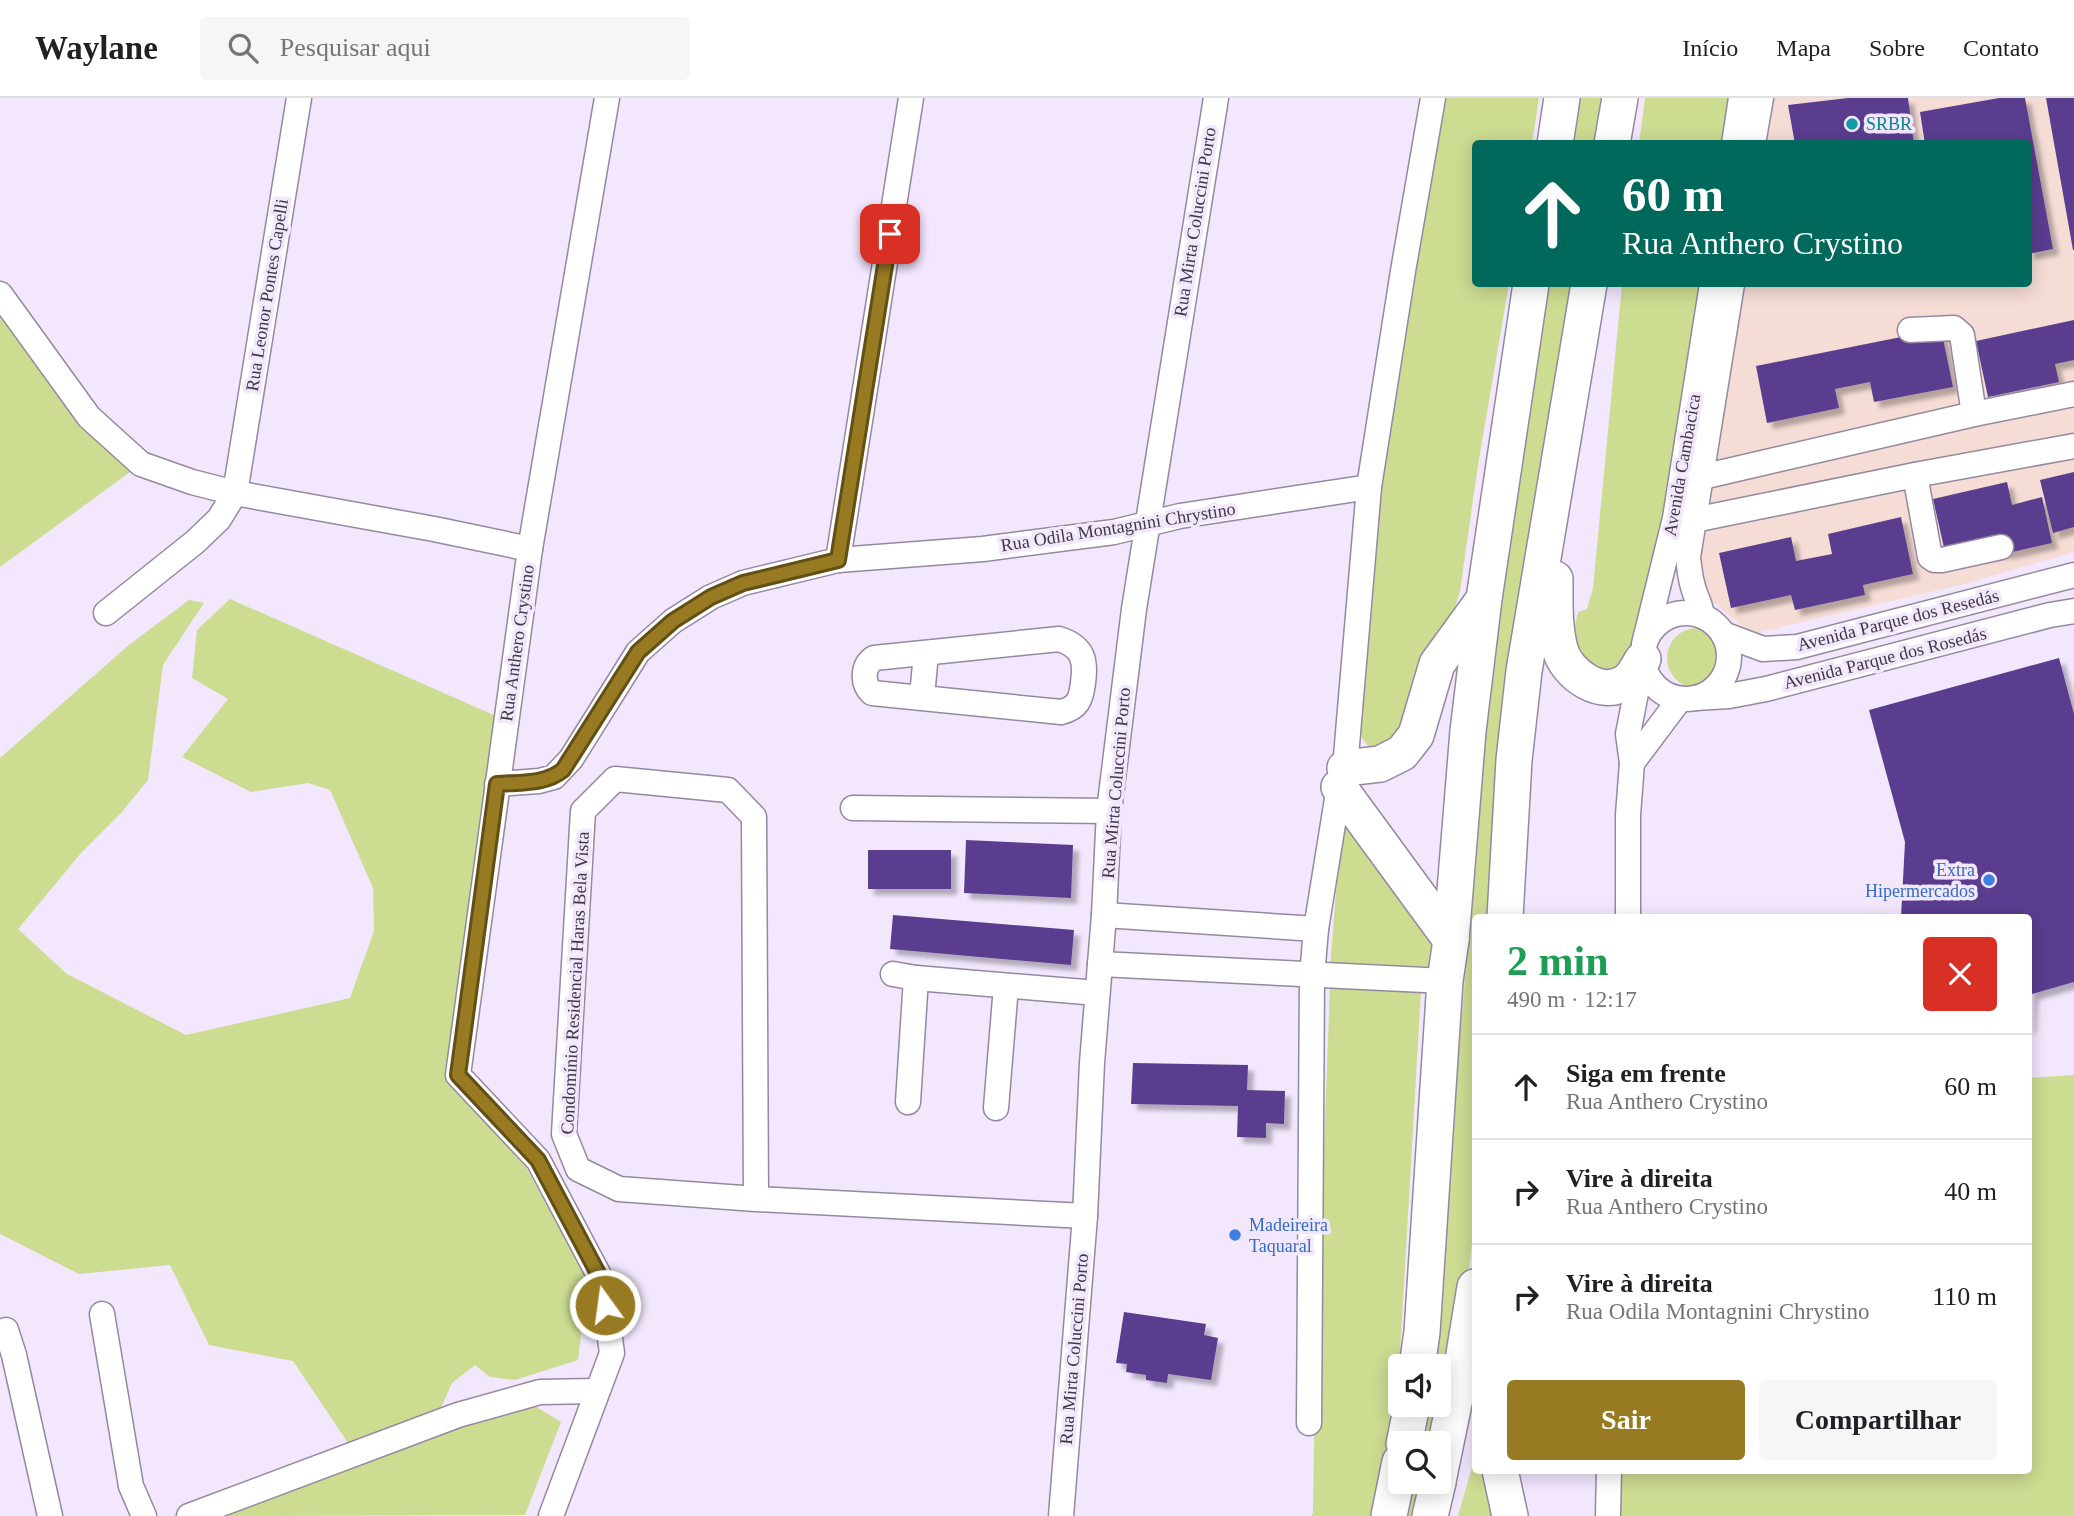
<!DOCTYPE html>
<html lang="pt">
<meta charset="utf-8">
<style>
body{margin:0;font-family:Georgia,serif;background:#f6f6f6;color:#202124;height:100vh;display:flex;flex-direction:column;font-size:26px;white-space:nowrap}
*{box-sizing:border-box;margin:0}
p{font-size:23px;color:#757577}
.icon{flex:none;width:38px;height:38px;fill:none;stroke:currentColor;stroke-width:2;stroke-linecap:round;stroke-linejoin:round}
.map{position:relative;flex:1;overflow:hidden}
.drawer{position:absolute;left:1472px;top:816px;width:560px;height:560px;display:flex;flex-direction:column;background:#fff;border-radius:7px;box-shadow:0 4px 18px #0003}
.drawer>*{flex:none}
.guide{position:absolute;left:1472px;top:42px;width:560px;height:147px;border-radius:7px;box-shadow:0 4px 18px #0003;background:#00695c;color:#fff;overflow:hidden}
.controls{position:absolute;left:1388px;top:1256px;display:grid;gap:14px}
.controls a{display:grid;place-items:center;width:63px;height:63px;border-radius:7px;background:#fff;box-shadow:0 4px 18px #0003;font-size:35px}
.pin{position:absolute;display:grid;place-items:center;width:60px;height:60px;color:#fff;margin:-30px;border-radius:14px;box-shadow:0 4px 10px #0006}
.me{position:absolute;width:77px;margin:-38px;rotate:346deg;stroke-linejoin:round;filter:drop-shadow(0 0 5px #0008)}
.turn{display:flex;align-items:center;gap:24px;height:147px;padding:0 35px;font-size:32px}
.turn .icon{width:91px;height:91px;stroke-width:2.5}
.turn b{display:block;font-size:49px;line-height:60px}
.round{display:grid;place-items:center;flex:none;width:74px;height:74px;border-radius:7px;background:#f6f6f6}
.overview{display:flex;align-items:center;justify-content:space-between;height:119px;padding:0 35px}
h1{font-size:42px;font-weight:600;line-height:52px;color:#1e9e55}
.primary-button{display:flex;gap:14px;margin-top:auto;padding:14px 35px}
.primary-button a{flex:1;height:80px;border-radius:7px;background:#977a22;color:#fff;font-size:28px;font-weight:600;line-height:80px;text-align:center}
.primary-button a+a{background:#f6f6f6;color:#202124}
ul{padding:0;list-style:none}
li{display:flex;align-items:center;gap:21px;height:105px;padding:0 35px;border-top:2px solid #e0e0e0}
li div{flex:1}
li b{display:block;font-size:26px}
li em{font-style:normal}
header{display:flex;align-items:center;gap:42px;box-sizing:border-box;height:98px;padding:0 35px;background:#fff;border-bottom:2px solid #e0e0e0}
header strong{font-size:33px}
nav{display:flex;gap:38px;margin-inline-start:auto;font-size:24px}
.search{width:490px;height:63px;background:#f6f6f6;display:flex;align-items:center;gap:18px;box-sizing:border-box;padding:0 24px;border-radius:7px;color:#757577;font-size:26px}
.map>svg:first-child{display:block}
</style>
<header>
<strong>Waylane</strong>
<div class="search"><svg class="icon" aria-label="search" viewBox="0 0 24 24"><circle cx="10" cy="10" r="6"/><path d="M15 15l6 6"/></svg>Pesquisar aqui</div>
<nav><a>Início</a><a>Mapa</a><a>Sobre</a><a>Contato</a></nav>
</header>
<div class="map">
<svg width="2074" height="1418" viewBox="0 0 2074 1418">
<defs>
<filter id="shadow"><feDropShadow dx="6" dy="6" stdDeviation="2" flood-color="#0004"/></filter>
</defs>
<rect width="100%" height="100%" fill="#f2e7fd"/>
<path fill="#f5dcd5" d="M1763,0H2074V454L1964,486L1752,536L1709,501L1694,456L1736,186H2028V46L1756,45Z"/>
<g fill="#ccdc91">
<path d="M1446,0H1539L1532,45L1475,46V186H1509L1478,367L1460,493L1450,525L1420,557L1396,641L1376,650L1368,648L1362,640L1359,628L1375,469L1380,380Z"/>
<path d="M1578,0H1602L1594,45L1570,46Z"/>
<path d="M1645,0H1731L1724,45L1639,46Z"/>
<path d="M0,186L141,366L0,469Z"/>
<path d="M1547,186H1571L1531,421L1512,551L1490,819H1475V1116L1467,1192L1437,1346H1422L1428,1307H1438V1269H1433L1492,552Z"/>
<path d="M1622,186H1702L1666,419L1634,567L1608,582L1570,550L1578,514L1587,511L1593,490Z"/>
<path d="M230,501L496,618L452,988L524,1066L588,1181L578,1262L515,1282L490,1279L475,1267L452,1285L439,1314L350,1348L293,1263L209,1247L170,1167L79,1176L0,1136V660L130,546L189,502L204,505L163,567L148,682L121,715L81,755L18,831L67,876L186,937L350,900L374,833L373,790L330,692L308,685L251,694L182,659L228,601L192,580L197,532Z"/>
<circle cx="1697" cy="560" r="30"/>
<path d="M1342,720L1436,838L1437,876L1330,869Z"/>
<path d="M1330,889L1421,894L1398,1289L1371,1418H1311L1313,1415L1315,1284Z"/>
<path d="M2074,977V1418H1613L1614,1372H2028V980Z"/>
<path d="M530,1305L561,1324L525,1417L219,1418L381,1357Z"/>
<path d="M1475,1359V1372H1492L1501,1418H1458Z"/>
<path d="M1412,1384H1429L1421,1418H1403Z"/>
</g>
<g fill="#5a3e8f" filter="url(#shadow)">
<path d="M1848,0H1908L1914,46H1795L1788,7Z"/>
<path d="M1999,0H2025L2053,151L2028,156V46H1925L1920,14Z"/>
<path d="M2046,0H2074V152H2073Z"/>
<path d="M2074,222V262L2055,266L2059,284L1988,299L1976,243Z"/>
<path d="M1941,231L1953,289L1874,304L1870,284L1835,291L1839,310L1767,325L1756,268Z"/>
<path d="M2074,374V429L2053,435L2040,382Z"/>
<path d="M2007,384L2012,407L2042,399L2052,445L2008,455L1945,454L1933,401Z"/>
<path d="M1901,419L1913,476L1863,487L1865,497L1795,512L1791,497L1731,510L1719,455L1791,439L1796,463L1832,456L1828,436Z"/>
<path d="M2059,560L2074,616V884L2032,896L2030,930H2028V819H1901L1905,744L1869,612Z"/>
<path d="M966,742L1073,747L1071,800L964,795Z"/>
<rect x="868" y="752" width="83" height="39"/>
<path d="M893,817L1074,832L1071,867L890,851Z"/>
<path d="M1133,965L1248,967L1247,992L1285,993L1284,1026L1266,1025V1040L1237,1039L1238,1008L1131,1006Z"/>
<path d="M1124,1214L1206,1226L1204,1237L1218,1240L1211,1282L1168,1276L1167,1285L1146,1282V1277L1126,1274L1127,1266L1116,1265Z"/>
</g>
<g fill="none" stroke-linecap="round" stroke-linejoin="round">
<g stroke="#9588a1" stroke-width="27">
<g id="minor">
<path d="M1734,46L1741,0"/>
<path d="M1753,46L1761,0"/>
<path d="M0,196L89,319L141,366L192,384L235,395L434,431L530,451"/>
<path d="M1910,232L1954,230L1962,237L1974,316"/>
<path d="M1915,377L1930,459L1934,462H1942L2001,449"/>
<path d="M1702,379L1974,316L2074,296"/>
<path d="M1694,422L1915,377L2074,348"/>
<path d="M838,462L911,0"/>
<path d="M106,515L195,444L219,421L235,395L299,0"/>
<circle cx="1686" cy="558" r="43"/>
<path d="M1702,518C1701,507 1696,500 1693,489C1690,479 1689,469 1688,459L1732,186"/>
<path d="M1723,536L1763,551L1797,549L2074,477"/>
<path d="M1059,541C1084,549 1086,563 1083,585C1081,601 1078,610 1061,614L872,595C862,586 862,568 874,560Z"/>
<path d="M1644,546L1675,420L1712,186"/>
<path d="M922,599L926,555"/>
<path d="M1695,600L1729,598L1766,591L2050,517L2074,513"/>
<path d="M1632,665L1680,601"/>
<path d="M497,686L539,683L554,679L571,661L638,554L673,523L711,499L743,485L838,462L983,451L1114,434L1180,418L1369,389"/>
<path d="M853,710L1109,713"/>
<path d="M1104,817L1316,831"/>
<path d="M1628,819V717L1632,665L1628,636L1636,595L1646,575"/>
<path d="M1100,866L1445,883"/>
<path d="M893,876L916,880L1097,895"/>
<path d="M908,1004L916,880"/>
<path d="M996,1010L1006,888"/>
<path d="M756,1101L754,719L728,692L615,681L583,713L564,1036L578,1071L619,1091L756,1101L1085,1118"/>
<path d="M102,1216L131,1388L144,1418"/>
<path d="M6,1232L14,1257L50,1418"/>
<path d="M1309,1325L1312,878L1316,831L1339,689L1345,670L1369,389L1403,173L1433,0"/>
<path d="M189,1418L458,1317L540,1294L597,1293"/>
<path d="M551,1418L612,1255L602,1183L538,1062L458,977L530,451L607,0"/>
<path d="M1061,1418L1085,1118L1092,965L1104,817L1109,713L1134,511L1216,0"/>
<path d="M1608,1418L1609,1372"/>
</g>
</g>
<g stroke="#9588a1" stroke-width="38">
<g id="highway">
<path d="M1555,46L1562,0"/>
<path d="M1612,46L1620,0"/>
<path d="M1555,481C1555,504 1554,528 1560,551C1566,576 1603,602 1627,583C1634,578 1638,568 1643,561"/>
<path d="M1345,670L1380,666L1402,655L1416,637L1437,566L1482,504"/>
<path d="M1339,689L1451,842"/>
<path d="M1505,819L1514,662L1524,573L1589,186"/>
<path d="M1417,1269L1422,1234L1445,883L1451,842L1468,633L1484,501L1531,186"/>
<path d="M1404,1346L1412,1307"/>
<path d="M1500,1372L1510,1418"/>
<path d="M1438,1383L1463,1262L1475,1189"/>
<path d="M1389,1418L1400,1364"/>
<path d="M1430,1418L1438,1384"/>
</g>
</g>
<use href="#minor" stroke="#fff" stroke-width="24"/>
<use href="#highway" stroke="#fff" stroke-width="35"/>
</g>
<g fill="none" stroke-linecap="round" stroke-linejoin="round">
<g stroke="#624f16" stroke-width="18">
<path id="route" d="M605,1207L602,1183L538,1062L458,977L497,686C520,684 544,687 563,672L638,554L673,523L711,499L743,485L838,462L890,136"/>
</g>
<use href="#route" stroke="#977a22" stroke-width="12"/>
</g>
<circle fill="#0f9aa8" stroke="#f2e7fd" stroke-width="2.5" cx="1852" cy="26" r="7"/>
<g fill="#3f7fe0" stroke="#f2e7fd" stroke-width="2.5">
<circle cx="1989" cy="782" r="7"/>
<circle cx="1235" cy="1137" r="7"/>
</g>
<g text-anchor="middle" stroke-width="7" stroke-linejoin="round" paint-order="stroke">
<g font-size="18" fill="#0d838f" stroke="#f2e7fd" text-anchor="start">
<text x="1866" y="32">SRBR</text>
</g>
<g font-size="18" fill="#3e3843" stroke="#f2e7fd">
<text transform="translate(1195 124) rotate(-81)" y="6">Rua Mirta Coluccini Porto</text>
<text transform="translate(267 197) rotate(-81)" y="6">Rua Leonor Pontes Capelli</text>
<text transform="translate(1682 367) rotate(-80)" y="6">Avenida Cambacica</text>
<text transform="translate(1118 429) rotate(-9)" y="6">Rua Odila Montagnini Chrystino</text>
<text transform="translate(1898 522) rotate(-14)" y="6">Avenida Parque dos Resedás</text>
<text transform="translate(517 545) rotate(-82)" y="6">Rua Anthero Crystino</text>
<text transform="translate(1885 560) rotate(-14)" y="6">Avenida Parque dos Rosedás</text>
<text transform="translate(1116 685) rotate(-85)" y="6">Rua Mirta Coluccini Porto</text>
<text transform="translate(575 885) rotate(-87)" y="6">Condomínio Residencial Haras Bela Vista</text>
<text transform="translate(1074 1251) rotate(-85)" y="6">Rua Mirta Coluccini Porto</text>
</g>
<g font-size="18" fill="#366cbe" stroke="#f2e7fd" text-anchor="end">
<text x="1975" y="778">Extra<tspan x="1975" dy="21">Hipermercados</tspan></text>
<text x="1249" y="1133" text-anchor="start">Madeireira<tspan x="1249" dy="21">Taquaral</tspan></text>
</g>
</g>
</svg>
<div class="controls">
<a><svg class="icon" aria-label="sound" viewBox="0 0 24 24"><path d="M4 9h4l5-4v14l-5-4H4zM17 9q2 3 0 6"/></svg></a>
<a><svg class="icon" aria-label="search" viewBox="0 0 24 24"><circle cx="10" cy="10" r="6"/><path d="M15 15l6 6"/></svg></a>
</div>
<div class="pin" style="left:890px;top:136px;background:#d93025"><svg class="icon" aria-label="arrive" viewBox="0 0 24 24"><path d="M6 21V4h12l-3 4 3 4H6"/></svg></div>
<svg class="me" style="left:605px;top:1207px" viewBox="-20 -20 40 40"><circle r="17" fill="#977a22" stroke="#fff" stroke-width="3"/><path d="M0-11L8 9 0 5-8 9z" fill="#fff"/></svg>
<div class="guide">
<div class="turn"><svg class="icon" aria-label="ahead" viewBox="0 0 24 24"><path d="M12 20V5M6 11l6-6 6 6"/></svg><div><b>60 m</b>Rua Anthero Crystino</div></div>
</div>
<section class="drawer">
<div class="overview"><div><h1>2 min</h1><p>490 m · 12:17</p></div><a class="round" style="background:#d93025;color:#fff"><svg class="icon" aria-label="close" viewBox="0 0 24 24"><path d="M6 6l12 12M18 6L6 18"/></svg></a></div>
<ul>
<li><svg class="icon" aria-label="ahead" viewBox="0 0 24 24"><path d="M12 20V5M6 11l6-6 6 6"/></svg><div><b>Siga em frente</b><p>Rua Anthero Crystino</p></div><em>60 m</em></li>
<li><svg class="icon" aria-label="right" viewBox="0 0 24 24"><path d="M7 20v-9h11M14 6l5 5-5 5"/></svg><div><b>Vire à direita</b><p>Rua Anthero Crystino</p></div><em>40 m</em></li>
<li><svg class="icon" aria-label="right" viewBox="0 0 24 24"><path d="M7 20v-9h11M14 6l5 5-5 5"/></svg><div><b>Vire à direita</b><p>Rua Odila Montagnini Chrystino</p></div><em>110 m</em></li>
</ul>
<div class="primary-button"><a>Sair</a><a>Compartilhar</a></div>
</section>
</div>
